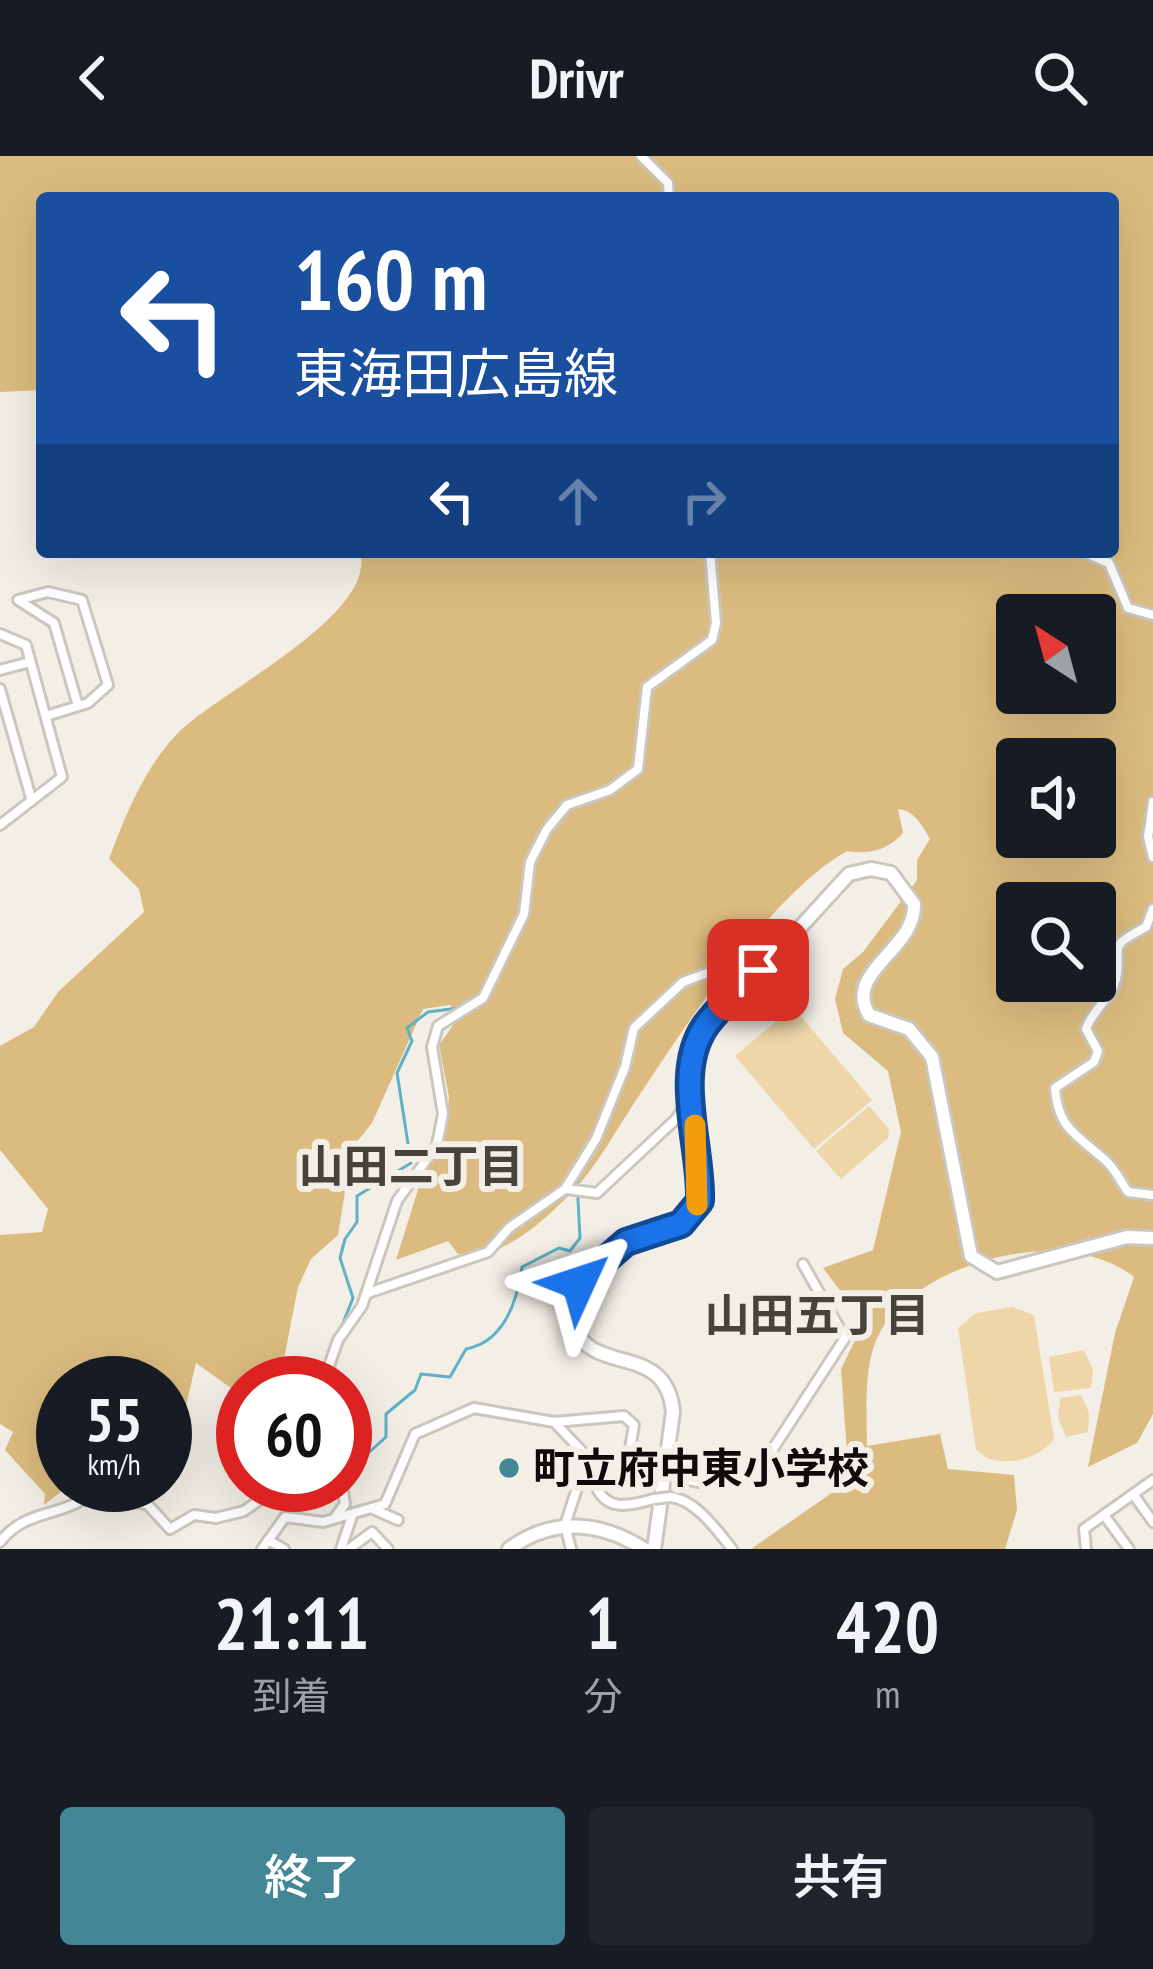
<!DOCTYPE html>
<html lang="ja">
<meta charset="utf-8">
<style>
body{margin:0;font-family:"PT Sans Narrow","Noto Sans JP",sans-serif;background:#20242c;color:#f1f3f6;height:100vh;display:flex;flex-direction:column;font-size:45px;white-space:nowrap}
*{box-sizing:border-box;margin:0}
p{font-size:39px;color:#9ea1a6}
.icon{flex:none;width:66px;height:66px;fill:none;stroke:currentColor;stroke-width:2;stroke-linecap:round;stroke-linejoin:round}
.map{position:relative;height:1393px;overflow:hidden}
.drawer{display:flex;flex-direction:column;background:#171b24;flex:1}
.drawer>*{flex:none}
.top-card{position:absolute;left:36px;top:36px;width:1083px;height:366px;border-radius:12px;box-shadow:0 12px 48px #0002;background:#1a4fa0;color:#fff;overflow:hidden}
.needle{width:78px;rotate:324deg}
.fabs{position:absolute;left:996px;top:438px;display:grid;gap:24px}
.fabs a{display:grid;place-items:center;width:120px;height:120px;border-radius:12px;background:#171b24;box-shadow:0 12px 48px #0002;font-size:60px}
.speed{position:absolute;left:36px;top:1200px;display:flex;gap:24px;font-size:60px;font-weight:700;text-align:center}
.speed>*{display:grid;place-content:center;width:156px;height:156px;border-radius:50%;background:#171b24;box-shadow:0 12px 48px #0002;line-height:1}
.speed small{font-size:30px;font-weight:400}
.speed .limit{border:18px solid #d22;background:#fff;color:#111}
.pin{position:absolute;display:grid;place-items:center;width:102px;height:102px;color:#fff;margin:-51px;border-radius:24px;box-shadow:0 6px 18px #0006}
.me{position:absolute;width:132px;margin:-66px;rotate:48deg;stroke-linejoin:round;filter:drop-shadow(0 0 9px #0008)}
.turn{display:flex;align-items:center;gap:42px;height:252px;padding:0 60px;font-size:54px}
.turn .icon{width:156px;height:156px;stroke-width:2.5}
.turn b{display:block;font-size:84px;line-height:102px}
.lanes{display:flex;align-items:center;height:114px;padding:0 60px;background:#0003;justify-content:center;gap:60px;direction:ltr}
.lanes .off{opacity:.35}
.eta{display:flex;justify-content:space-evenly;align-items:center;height:204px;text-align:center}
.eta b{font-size:72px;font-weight:600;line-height:84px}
.button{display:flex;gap:24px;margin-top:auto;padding:24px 60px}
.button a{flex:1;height:138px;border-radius:12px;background:#438696;color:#fff;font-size:48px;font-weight:600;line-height:138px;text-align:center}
.button a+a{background:#20242c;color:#f1f3f6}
header{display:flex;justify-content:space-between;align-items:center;height:156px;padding:0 60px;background:#171b24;font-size:54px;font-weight:600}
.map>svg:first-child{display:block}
</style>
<header><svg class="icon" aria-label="back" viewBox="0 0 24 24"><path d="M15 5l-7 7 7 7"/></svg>Drivr<svg class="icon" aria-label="search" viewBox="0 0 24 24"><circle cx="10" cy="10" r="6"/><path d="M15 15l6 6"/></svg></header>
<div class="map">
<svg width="1153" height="1393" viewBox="0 0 1153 1393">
<rect width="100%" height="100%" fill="#f3efe7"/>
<g fill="#eed6a9">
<path d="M793,851L872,944L814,993L735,900Z"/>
<path d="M869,950L889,973L888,982L841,1023L816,995Z"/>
<path d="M1012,1151L1034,1159L1054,1283C1039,1305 993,1315 976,1293L958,1172L976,1157Z"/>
<path d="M1084,1194L1093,1214L1091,1232L1054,1236L1049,1201Z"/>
<path d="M1081,1239L1089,1257L1088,1276L1066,1281L1058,1262L1060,1242Z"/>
</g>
<path fill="#dbbb7f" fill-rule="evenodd" d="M0,0H1153V1258L1137,1287L1088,1311L1115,1177L1134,1121C1069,1069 930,1101 883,1171C862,1204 867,1253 867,1290L940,1278L948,1313L1014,1319L1017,1354L1005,1393H751L849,1325L841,1213L864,1166L823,1112L873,1094L901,976L888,915L843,877L835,843L843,813L863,796L917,724V704L930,683C922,669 915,655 898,653L903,677C888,694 868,699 847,695C769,739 681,876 631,952C613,979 596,1011 573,1035C546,1063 500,1107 458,1098L448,1085L396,1104L421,1024L443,991L449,941L439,889L459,861L450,849L423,853L372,967L352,992L338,1079L311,1103L298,1131L282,1213L260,1227H243L242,1240L196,1207L184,1258L165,1284V1227H63V1329H70L44,1349L45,1338L5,1294L13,1276L0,1268V1079L42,1076L48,1053L0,994V890L34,871L58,836L144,756L139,733L109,703C126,658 142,617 175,580C213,538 378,461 360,396H1113V42H42V234L0,236ZM1017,459H1095V537H1017ZM1017,603H1095V681H1017ZM1017,747H1095V825H1017Z"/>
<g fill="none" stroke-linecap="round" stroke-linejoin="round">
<g stroke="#5fb2c6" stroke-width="3">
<path d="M339,1177L353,1142L340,1102L345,1083L357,1066V1040L411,1007L397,917L412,885L407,872L428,856L458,852"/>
<path d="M330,1227L341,1186"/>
<path d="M345,1318L386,1281V1258L415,1234L421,1218L450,1221L466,1193C504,1186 517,1146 522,1111L559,1092L570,1095L580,1082L577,1025"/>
</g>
<g stroke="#cbc7bf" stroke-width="14">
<g id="minor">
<path d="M641,0L668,27L669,42"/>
<path d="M1084,396L1109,407L1128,452L1153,459"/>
<path d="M0,478L26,489L62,621L0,669"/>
<path d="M0,514L30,506"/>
<path d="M0,533L31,642"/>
<path d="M46,560L88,547L108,529L82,444L48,436L18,444L54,467L78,550"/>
<path d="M1153,646L1148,681L1153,701"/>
<path d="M1153,753L1146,771C1104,793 1123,789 1116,823C1112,841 1092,855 1086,873L1098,895L1094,906L1055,932C1058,973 1076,978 1104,1003C1115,1012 1120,1025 1128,1036L1153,1039"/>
<path d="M567,1033L597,1037L676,963L690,942"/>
<path d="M368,1137L488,1096L509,1072L565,1033L596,983L625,911L634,872L683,826L715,814L732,820L725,847"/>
<path d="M323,1227L338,1184L362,1150L397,1045L437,989L443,958L432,891L438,870L483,842L524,758L530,706L547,673L567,649L610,634L638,613L647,531L712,484L716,467L710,396"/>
<path d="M555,1267L597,1311L594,1325C604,1357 629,1350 654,1343"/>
<path d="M1133,1338L1153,1366"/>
<path d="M670,1341C695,1343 717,1374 732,1393"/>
<path d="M373,1353L398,1364"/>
<path d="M1104,1359L1129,1393"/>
<path d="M336,1360L345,1348L342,1329"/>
<path d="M268,1384L284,1393"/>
<path d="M0,1386C27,1351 63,1363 94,1335L148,1349L170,1373L194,1359L216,1362L244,1355L281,1329"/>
<path d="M262,1393L285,1361L323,1366L385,1348L415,1278L474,1252L554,1266L624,1260L634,1269L629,1299L639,1314L703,1327L747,1322L769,1299L845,1182L803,1108"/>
<path d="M341,1393L352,1360"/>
<path d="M349,1393L372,1376L388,1393"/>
<path d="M571,1393L565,1369L578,1329L594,1325"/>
<path d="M1086,1393L1084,1373L1153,1324"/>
</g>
</g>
<g stroke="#cbc7bf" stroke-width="18">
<g id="primary">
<path d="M509,1393C552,1361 600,1365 644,1393"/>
<path d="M654,1393L673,1256C666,1185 594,1221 574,1171C560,1135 599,1098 629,1084C646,1077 667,1077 682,1067C690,1062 695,1053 700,1045L690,926L699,882L849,718L871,713L891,717L914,748C916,794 843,815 869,859L909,873L932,901L971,1100L997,1116L1127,1081L1153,1082"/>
</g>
</g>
<use href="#minor" stroke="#fff" stroke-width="8"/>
<use href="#primary" stroke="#fff" stroke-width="12"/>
<g stroke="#cbc7bf" stroke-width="14" stroke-linecap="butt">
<path id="minor-bridge" d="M654,1343L670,1341"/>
</g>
<use href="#minor-bridge" stroke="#fff" stroke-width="8"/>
</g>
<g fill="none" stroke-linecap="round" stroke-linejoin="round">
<g stroke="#114b97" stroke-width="30">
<path id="route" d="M579,1127L626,1086L681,1068L700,1045C702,991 672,917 706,869C721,849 740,832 758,814"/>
</g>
<use href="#route" stroke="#1a73e8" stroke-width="21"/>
<path stroke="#f59e0b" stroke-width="21" d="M695,969L697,1049"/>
</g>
<circle fill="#438696" stroke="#f3efe7" stroke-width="4.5" cx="509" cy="1312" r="12"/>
<g text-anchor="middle" stroke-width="12" stroke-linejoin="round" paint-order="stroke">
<g font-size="42" font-weight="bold" fill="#0e0c0a" stroke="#f3efe7" text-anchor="start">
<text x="533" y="1327">町立府中東小学校</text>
</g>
<g font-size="45" font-weight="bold" fill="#46423c" stroke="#f3efe7">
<text x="411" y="1026">山田二丁目</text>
<text x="817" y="1175">山田五丁目</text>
</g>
</g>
</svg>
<div class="fabs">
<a><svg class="needle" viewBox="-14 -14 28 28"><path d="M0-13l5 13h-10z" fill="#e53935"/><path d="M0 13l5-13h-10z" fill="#9ea1a6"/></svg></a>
<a><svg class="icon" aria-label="sound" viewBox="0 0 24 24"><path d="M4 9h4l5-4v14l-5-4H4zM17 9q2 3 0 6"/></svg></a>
<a><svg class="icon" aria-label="search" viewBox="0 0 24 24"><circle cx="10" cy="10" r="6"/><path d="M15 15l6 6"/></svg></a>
</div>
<div class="speed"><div>55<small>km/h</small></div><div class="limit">60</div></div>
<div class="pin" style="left:758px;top:814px;background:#d93025"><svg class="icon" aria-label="arrive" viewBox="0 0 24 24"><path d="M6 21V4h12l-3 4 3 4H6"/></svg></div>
<svg class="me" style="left:579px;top:1127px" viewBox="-20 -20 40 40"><path d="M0-17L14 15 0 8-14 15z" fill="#1a73e8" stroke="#fff" stroke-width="4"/></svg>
<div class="top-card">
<div class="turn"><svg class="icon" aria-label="left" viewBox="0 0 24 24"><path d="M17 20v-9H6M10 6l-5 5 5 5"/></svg><div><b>160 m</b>東海田広島線</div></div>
<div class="lanes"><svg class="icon" aria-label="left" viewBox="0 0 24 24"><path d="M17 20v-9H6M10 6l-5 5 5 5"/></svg><svg class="icon off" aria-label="ahead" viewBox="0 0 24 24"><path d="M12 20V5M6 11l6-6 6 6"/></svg><svg class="icon off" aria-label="right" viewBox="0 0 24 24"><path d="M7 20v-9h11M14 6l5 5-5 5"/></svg></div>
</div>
</div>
<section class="drawer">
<div class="eta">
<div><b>21:11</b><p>到着</p></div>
<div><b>1</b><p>分</p></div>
<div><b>420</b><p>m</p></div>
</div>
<div class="button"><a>終了</a><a>共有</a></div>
</section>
